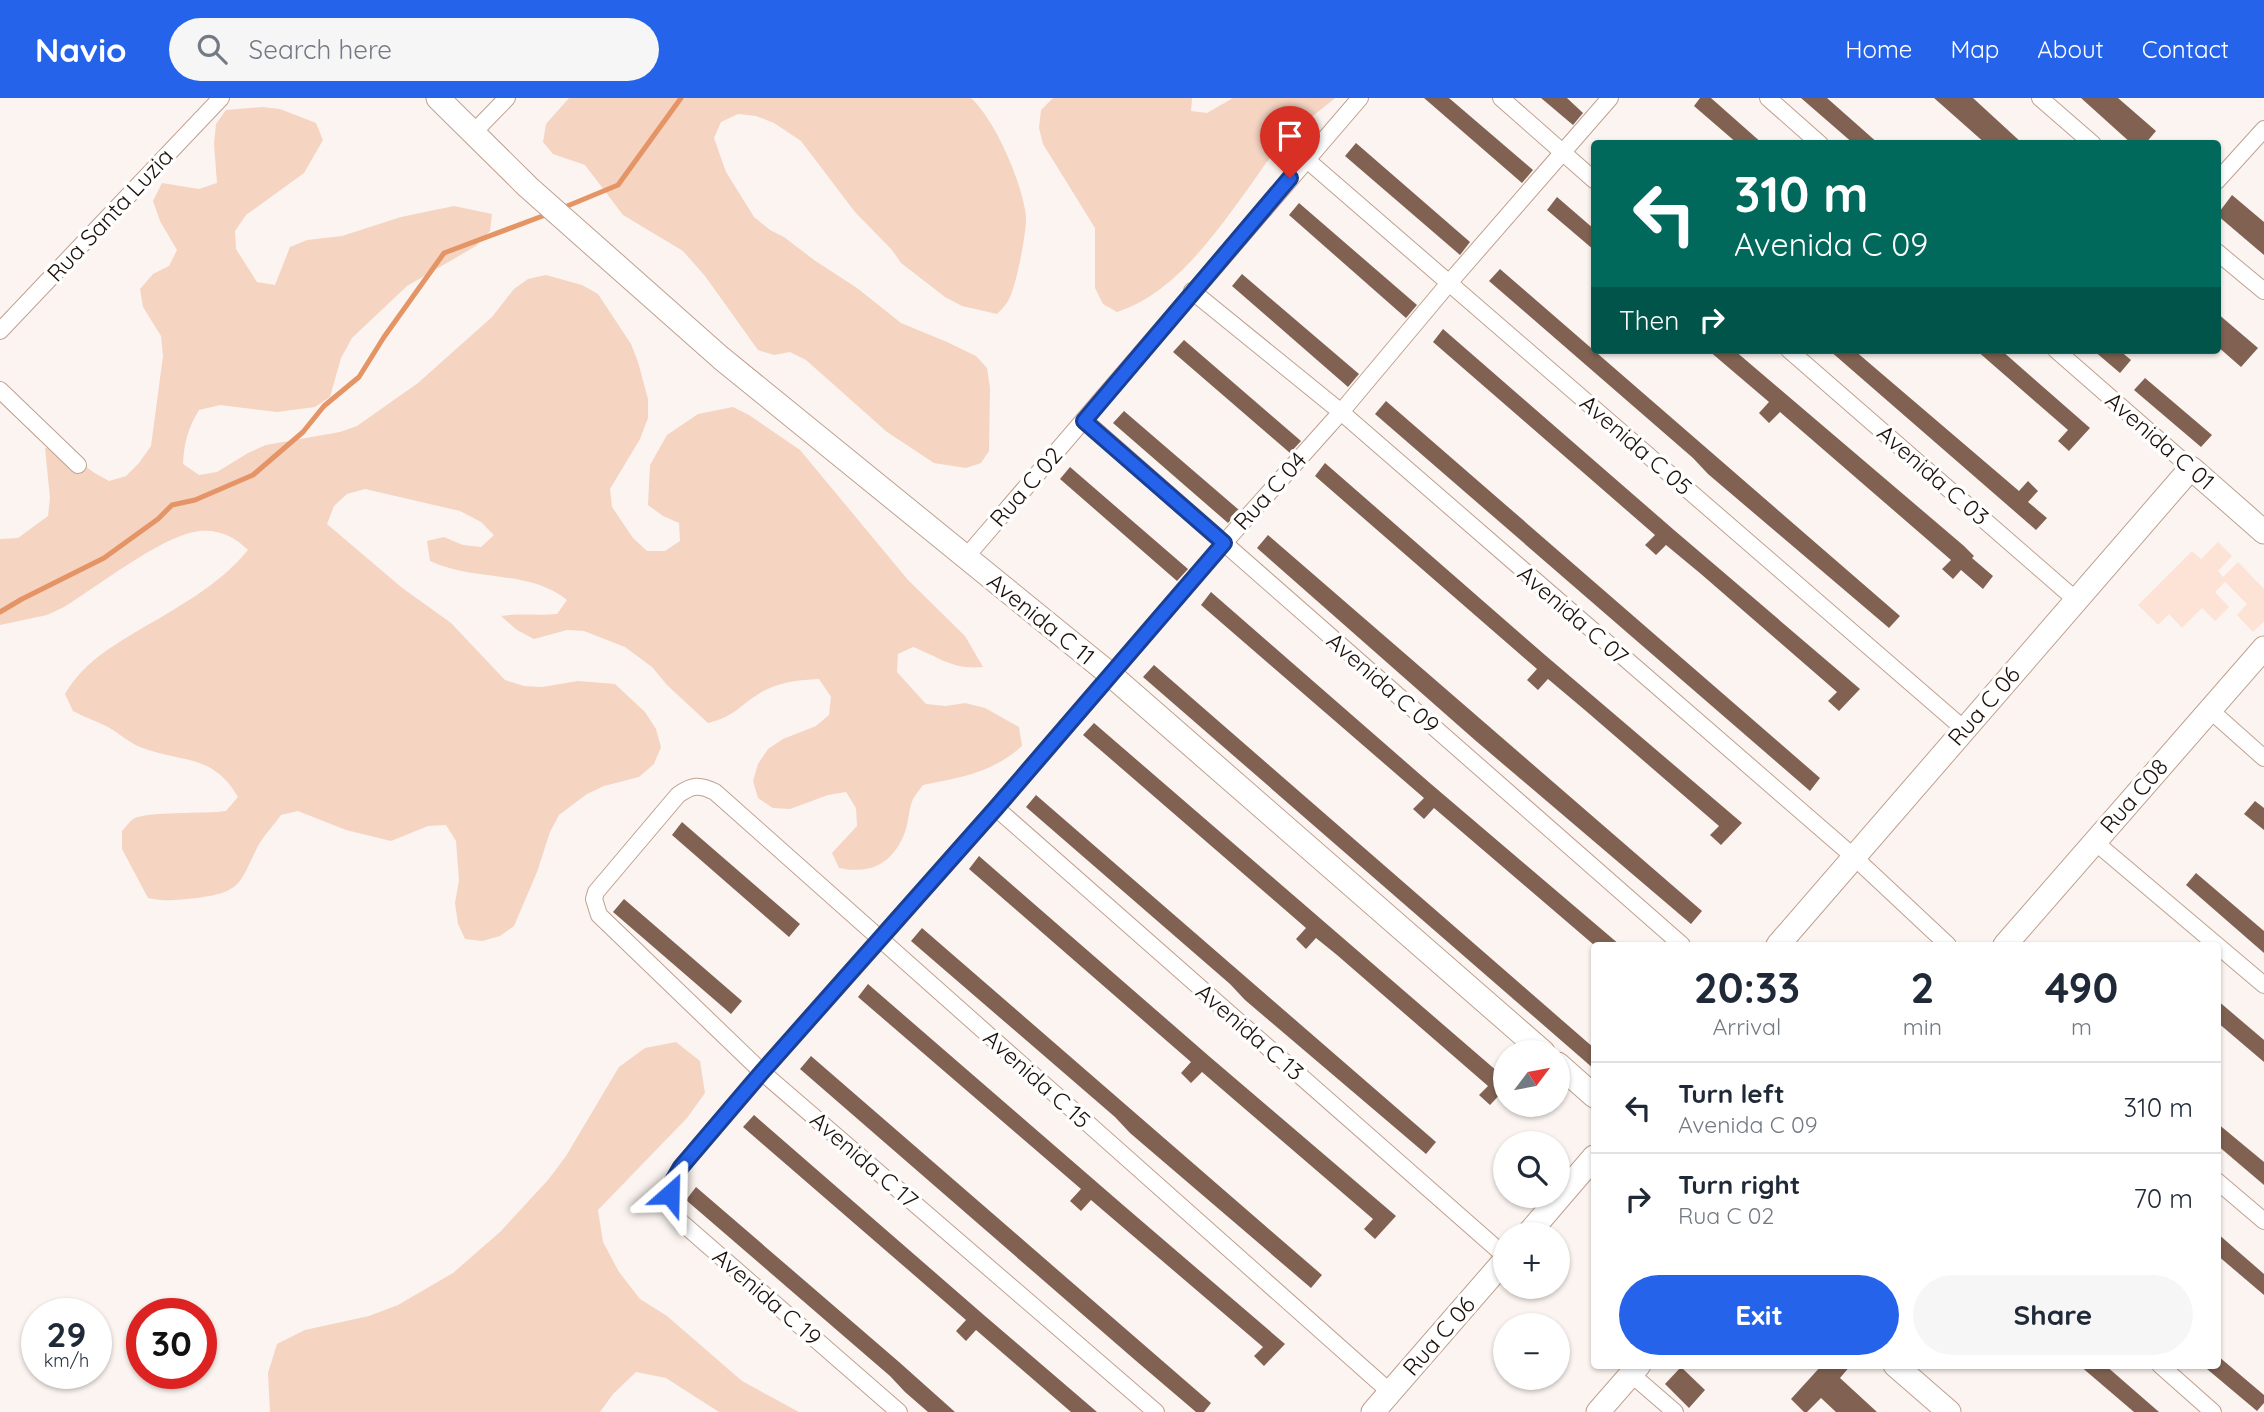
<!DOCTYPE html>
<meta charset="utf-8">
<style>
body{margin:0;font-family:Quicksand,sans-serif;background:#f6f6f7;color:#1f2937;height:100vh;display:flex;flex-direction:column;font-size:26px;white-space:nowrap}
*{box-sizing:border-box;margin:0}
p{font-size:23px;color:#747a83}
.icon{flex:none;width:38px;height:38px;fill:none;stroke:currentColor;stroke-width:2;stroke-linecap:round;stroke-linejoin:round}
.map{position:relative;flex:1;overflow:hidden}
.side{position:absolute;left:1591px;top:844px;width:630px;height:427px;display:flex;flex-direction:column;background:#fff;border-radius:7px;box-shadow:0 2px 5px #0004}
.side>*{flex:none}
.guide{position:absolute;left:1591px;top:42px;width:630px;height:214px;border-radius:7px;box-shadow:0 2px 5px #0004;background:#00695c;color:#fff;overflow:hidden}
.needle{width:46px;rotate:58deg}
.fabs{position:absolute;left:1493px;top:942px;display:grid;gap:14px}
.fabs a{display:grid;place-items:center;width:77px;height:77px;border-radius:50%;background:#fff;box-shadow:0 2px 5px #0004;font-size:35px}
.speed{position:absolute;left:21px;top:1200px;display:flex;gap:14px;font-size:35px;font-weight:700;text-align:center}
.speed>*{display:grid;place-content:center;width:91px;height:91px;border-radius:50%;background:#fff;box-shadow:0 2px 5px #0004;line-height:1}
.speed small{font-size:18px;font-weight:400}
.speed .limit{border:10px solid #d22;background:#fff;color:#111}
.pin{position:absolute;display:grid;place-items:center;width:60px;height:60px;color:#fff;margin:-72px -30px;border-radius:50% 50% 50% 0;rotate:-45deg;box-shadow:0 0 7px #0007}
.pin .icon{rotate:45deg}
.me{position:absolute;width:77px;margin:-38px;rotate:25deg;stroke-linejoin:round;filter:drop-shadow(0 0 5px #0008)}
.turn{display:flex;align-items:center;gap:24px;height:147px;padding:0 28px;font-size:32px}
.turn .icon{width:91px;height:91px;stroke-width:2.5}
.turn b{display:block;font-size:49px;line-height:60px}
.then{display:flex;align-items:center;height:66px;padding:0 28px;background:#0003;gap:14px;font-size:26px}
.eta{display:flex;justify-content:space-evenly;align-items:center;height:119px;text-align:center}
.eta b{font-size:42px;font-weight:700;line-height:49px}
.action{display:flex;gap:14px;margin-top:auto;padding:14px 28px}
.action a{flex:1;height:80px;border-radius:42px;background:#2563eb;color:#fff;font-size:28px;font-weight:700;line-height:80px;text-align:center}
.action a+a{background:#f6f6f7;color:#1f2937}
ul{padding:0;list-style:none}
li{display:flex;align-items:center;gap:21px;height:91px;padding:0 28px;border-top:2px solid #e0e1e3}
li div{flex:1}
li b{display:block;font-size:26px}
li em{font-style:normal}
header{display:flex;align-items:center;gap:42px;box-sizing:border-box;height:98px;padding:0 35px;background:#2563eb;color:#fff}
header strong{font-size:33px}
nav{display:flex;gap:38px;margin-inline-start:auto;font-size:24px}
.search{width:490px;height:63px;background:#f6f6f7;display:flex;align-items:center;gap:18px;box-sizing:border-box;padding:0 24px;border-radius:38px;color:#747a83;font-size:26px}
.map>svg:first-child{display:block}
</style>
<header>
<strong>Navio</strong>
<div class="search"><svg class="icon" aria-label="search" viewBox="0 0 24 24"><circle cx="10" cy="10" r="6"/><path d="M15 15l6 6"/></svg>Search here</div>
<nav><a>Home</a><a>Map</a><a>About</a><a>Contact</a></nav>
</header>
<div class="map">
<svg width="2264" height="1314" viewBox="0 0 2264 1314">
<rect width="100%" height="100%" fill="#fbf4f0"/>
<path fill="#fde3d5" d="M2218,444L2232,458L2218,473L2223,479L2238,464L2264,491V523L2253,534L2237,517L2247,506L2225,484L2215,494L2229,509L2215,523L2202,510L2182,530L2169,516L2158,527L2138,507L2192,453L2201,461Z"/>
<g fill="#f5d4c2">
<path d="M569,0H971C996,23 1022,85 1026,118C1027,133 1016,190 1008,203C1005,208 1001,212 997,216L962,208L945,199L901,165L892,152L855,114L801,43L774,25L756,18L738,16L721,24L714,40L726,74L754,119L770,132L784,139L814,162L857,190L901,225L947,244L976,258L987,270L990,290L989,353L981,365L966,370L934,365L887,334L806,262L790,254L774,257L758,252L705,178L683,153L623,117L585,67L553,56L543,44L546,26Z"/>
<path d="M1053,0H1192L1191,13L1207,15L1233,0H1335C1316,16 1294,32 1278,50C1268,61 1260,74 1252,85C1218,132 1175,196 1117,214L1103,206L1095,190V130L1043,46L1039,30L1041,12Z"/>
<path d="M262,9L280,11L316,25L323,42L304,75L246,117L235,133L236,151L257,184L275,187L290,149L307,142L342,138L401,119L454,108L492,116L490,133L476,148L407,188L352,240L341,260L330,299L315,309L277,314L220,307L199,312C188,330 184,345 183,366L199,377L217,374L248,355L266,347L340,334L357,328L418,285L492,219L514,191L528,181L546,177L582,187L598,196L631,246L638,264L648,301V320L640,341L610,391L612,409L633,440L647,453H665L680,443L679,425L663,418L648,407L650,367L667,337L698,316L733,309L749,317L800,352L908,482L965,538L983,569C953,572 941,560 913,549L898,556L897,574L926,606L946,608L965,605L985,610L1019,629L1022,648C992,675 962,679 923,687C920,691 916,696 913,701C908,712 909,727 903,739C890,768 868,776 839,770L832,755L857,728L856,710L846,694L828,697L790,711L773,710L758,700L753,683L758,666L768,651L783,641L816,628L829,617L831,599L819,581C798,582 778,584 760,595C739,608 734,619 708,625L667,587L652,569L625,549L584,533L567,532L534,541L517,532L501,518C520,515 538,518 557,516L567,502C528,471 474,484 430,463L427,443L444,439L463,447L481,449L494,437L481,424L460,413L365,391L347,396L334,408L327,426L401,489L451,525L505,582L524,588L542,589L578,583L615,586L645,614L656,631L661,649L654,666L639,679L604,688L587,696L559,717L550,734L537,774L514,828L500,838L482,843L465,841L458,826L455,805L459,782L456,743L446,727L428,728L391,743L346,732L298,713L281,717C274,727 264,737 258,748C239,786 242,794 197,800C179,802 165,804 148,800L122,751V733C125,730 129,724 133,721C147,713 205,716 226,713L238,699C213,655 180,665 140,649C128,644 119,635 108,629C96,623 84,619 73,613L65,596C82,567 106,552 134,535C173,512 219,488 248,452C235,439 219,431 200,433C164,436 97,489 64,509L47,517L0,527V441L18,440L48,418L50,400L45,350H63L93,374L109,383L126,378L139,365L151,348L163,258L161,238L143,209L140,191L153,176L169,168L177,152L160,123L153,103L162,85L199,91L217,85L214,46L216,26L226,12Z"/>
<path d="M676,944L700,963L705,995L687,1020L598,1112L603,1144L619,1174L640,1201L667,1218L742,1283L799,1314H719L666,1280L636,1274L613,1296L600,1314H270L268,1275L277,1246L305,1232L369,1218L398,1207L453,1175L500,1134L548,1082L566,1058L619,969L645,950Z"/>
</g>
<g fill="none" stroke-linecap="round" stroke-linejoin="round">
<g stroke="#e49465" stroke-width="5">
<path d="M560,111L618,87L681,0"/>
<path d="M0,514L22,501L104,460L158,421L172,407L195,402L253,377L303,334L324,308L359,279L384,239L444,155L548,116"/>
</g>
</g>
<g fill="#816252">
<path d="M1424,0H1449L1533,72L1522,85Z"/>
<path d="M1541,0H1567L1583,15L1573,27Z"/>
<path d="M1700,0H1711L1763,46H1738L1694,8Z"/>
<path d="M1801,0H1827L1879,46H1854Z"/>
<path d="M1934,0H1973L2023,46H1986Z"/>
<path d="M2081,0H2118L2156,33L2145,46H2132Z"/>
<path d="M1356,45L1470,144L1460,157L1345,58Z"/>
<path d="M2232,97L2264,124V157L2217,117Z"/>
<path d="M1557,99L1594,131V152L1547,112Z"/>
<path d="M1299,105L1417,207L1406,220L1289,117Z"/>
<path d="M1500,171L1900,518L1889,530L1708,376L1693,360L1489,183Z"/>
<path d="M1242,176L1359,276L1348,289L1232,188Z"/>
<path d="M2217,215L2258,250L2241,269L2217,248Z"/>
<path d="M1443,231L1674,432L1860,591L1839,613L1828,603L1837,594L1701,476L1666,447L1656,457L1645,447L1655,437L1433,244Z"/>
<path d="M1184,242L1301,343L1290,355L1173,254Z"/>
<path d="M1708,252H1734L1964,448L1974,458L1972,460L1993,478L1983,491L1961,472L1953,481L1942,471L1951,462L1780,314L1769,325L1759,315L1769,304Z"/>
<path d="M1829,252H1854L2019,393L2028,383L2038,393L2028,404L2047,420L2036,432Z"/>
<path d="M1976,252H2001L2090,330L2069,353L2058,343L2068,332Z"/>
<path d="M2093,252H2119L2131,262L2120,275Z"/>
<path d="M2145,280L2212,337L2201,349L2134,292Z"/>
<path d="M1386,303L1820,680L1810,693L1375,316Z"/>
<path d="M1124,313L1239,412L1228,425L1113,325Z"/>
<path d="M1325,365L1545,557L1742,725L1721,747L1710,737L1719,728L1586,613L1548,581L1538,592L1527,582L1537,571L1315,378Z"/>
<path d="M1070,369L1188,471L1177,483L1060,381Z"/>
<path d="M1268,437L1702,813L1691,826L1476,643L1257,450Z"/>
<path d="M1211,494L1431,686L1620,847H1594L1434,710L1424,721L1413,711L1424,700L1201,507Z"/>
<path d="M1154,567L1594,950V971L1143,579Z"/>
<path d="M1094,625L1505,980V991L1490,1007L1479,997L1488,988L1337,857L1316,840L1306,851L1296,841L1306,830L1083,637Z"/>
<path d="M1036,697L1436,1044L1426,1056L1245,902L1230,886L1026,709Z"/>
<path d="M2255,703L2264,710V732L2244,716Z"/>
<path d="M682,724L800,826L789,839L672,737Z"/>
<path d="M979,758L1210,959L1396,1118L1375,1141L1364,1131L1373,1121L1202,974L1191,985L1181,975L1191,964L969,771Z"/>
<path d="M2196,775L2264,833V855L2186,787Z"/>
<path d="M624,801L742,903L731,916L613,814Z"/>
<path d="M922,830L1322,1177L1311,1190L1130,1035L1115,1019L911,843Z"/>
<path d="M868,886L1123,1107L1285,1246L1264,1268L1254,1258L1263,1249L1091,1102L1081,1113L1070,1103L1081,1091L858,899Z"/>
<path d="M2217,902L2264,942V964L2217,924Z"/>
<path d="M811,958L1211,1305L1204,1314H1196L1135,1262L800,971Z"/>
<path d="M754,1017L985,1218L1097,1314H1071L976,1232L966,1243L956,1233L966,1222L743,1029Z"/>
<path d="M2217,1025L2264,1064V1087L2217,1047Z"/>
<path d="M696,1089L899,1264L955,1314H928L905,1294L890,1278L686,1102Z"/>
<path d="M2217,1135L2264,1176V1197L2217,1157Z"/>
<path d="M2218,1258L2264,1297V1305L2257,1313L2207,1271L2211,1267H2217Z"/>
<path d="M1822,1267H1851L1840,1280L1877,1314H1836L1821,1300L1807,1314H1804L1791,1301Z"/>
<path d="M2079,1267H2105L2159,1314H2134Z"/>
<path d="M1681,1269L1705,1292L1689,1310L1665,1286Z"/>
</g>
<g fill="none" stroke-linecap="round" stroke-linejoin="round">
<g stroke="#c1a08e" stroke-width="18">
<g id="street">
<path d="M1501,0L1594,82"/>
<path d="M1768,0L1820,46"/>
<path d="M2040,0L2093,46"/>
<path d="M474,34L507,0"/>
<path d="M1307,62L1964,631"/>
<path d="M2217,83L2264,31"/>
<path d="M2217,154L2264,193"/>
<path d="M1192,193L1341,314L1854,759L1948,847"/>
<path d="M0,233L221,0"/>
<path d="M1789,252L2076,502"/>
<path d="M2056,252L2191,370"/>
<path d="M0,292L78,367"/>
<path d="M1084,322L1682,847"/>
<path d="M966,459L1360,0"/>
<path d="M2210,612L2264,660"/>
<path d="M996,710L1505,1158"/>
<path d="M2095,744L2264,887"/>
<path d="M2217,1083L2264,1123"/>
<path d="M2160,1267L2213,1314"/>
<path d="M1631,1276L1675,1314"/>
<path d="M899,1314L681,1124L673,1111L670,1088L681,1069L762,974L996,710L1224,445L1341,314L1449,185L1610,0"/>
<path d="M1156,1314L762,974L599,817L594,801L596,794L678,697C692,687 699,686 715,694L1390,1294"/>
</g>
</g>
<g stroke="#c1a08e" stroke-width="25">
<g id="secondary">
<path d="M438,0L528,89L721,260L1111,577L1543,954"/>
<path d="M1778,847L2191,370L2264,434"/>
<path d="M2005,847L2264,550"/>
<path d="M1558,966L1594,998"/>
<path d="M1528,1136L1594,1059"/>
<path d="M1895,1267L1949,1314"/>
<path d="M1373,1314L1505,1162"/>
<path d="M1598,1314L1639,1267"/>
</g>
</g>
<use href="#street" stroke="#fff" stroke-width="16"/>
<use href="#secondary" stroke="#fff" stroke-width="23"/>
</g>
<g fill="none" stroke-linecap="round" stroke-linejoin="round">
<g stroke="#184099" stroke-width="18">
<path id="route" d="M670,1096V1088L681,1069L762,974L996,710L1224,445L1084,323L1290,80"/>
</g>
<use href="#route" stroke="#2563eb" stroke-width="12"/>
</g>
<g text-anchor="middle" stroke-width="7" stroke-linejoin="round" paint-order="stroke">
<g font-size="23" fill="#1c1009" stroke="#fff">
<text transform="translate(110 117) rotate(-47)" y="8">Rua Santa Luzia</text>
<text transform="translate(2160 343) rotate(41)" y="8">Avenida C 01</text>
<text transform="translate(1636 347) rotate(41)" y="8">Avenida C 05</text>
<text transform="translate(1933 377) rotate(41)" y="8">Avenida C 03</text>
<text transform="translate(1026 389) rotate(-49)" y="8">Rua C 02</text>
<text transform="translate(1270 393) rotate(-48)" y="8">Rua C 04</text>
<text transform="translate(1573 517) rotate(41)" y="8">Avenida C 07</text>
<text transform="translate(1041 521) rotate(39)" y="8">Avenida C 11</text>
<text transform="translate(1383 585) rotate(41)" y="8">Avenida C 09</text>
<text transform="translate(1984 608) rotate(-49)" y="8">Rua C 06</text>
<text transform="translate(2134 698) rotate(-49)" y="8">Rua C08</text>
<text transform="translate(1250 934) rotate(41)" y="8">Avenida C 13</text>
<text transform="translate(1037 981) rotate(42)" y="8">Avenida C 15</text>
<text transform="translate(864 1062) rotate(41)" y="8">Avenida C 17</text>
<text transform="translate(767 1199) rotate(41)" y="8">Avenida C 19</text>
<text transform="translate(1439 1238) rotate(-49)" y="8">Rua C 06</text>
</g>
</g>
</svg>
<div class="fabs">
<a><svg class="needle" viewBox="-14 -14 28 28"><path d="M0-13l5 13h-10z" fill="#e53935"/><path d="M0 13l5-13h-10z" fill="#747a83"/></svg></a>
<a><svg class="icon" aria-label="search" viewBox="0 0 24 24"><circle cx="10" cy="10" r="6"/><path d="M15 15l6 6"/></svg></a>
<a>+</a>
<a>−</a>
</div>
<div class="speed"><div>29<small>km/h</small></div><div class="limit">30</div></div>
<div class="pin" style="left:1290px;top:80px;background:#d93025"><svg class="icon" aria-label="arrive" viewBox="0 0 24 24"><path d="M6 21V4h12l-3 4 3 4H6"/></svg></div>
<svg class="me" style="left:670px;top:1096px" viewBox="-20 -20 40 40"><path d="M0-17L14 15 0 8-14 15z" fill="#2563eb" stroke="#fff" stroke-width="4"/></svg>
<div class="guide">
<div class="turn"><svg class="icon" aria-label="left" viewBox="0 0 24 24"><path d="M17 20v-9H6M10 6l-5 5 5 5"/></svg><div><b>310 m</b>Avenida C 09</div></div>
<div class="then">Then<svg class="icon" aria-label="right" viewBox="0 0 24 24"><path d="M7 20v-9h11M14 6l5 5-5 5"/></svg></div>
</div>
<section class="side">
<div class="eta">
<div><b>20:33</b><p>Arrival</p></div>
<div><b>2</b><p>min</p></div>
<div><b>490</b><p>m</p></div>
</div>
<ul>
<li><svg class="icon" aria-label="left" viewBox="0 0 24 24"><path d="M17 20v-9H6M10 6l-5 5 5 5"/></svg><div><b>Turn left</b><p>Avenida C 09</p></div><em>310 m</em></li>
<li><svg class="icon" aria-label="right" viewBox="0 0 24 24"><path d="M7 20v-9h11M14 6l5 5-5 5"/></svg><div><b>Turn right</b><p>Rua C 02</p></div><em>70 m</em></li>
</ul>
<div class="action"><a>Exit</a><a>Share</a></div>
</section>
</div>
